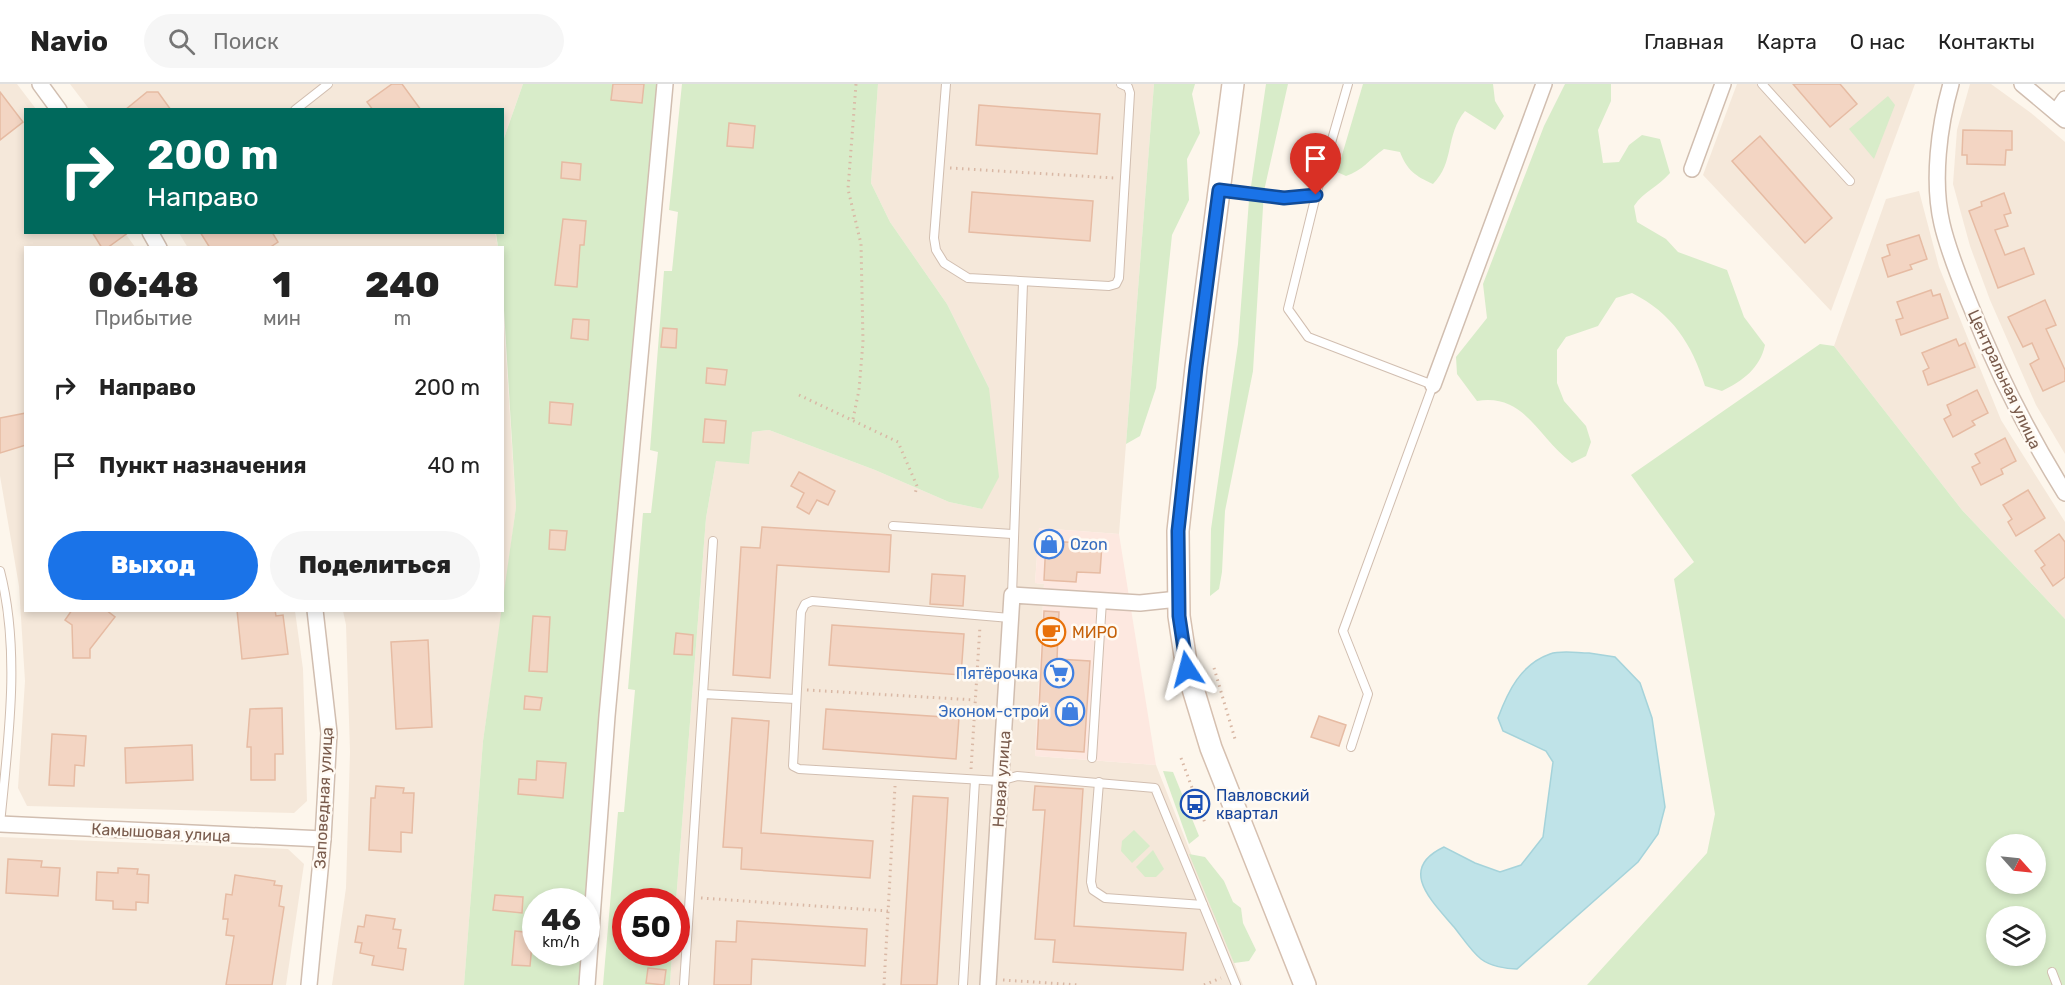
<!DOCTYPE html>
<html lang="ru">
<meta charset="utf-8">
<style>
body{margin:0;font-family:Rubik,sans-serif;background:#f6f6f6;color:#222;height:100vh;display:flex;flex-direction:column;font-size:22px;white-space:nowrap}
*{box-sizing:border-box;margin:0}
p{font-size:20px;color:#767676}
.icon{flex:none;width:33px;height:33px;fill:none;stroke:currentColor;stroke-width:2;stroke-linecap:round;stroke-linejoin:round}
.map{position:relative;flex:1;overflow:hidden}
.side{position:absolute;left:24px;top:162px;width:480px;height:366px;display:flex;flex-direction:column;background:#fff;border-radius:0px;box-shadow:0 3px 9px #0003}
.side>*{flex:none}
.hud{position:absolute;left:24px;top:24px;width:480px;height:126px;border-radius:0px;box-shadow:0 3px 9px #0003;background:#00695c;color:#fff;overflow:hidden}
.needle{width:39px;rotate:117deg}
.buttons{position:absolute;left:1986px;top:750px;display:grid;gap:12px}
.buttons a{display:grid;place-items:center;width:60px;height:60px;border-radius:50%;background:#fff;box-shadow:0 3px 9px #0003;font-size:30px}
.speed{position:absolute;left:522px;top:804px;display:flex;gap:12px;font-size:30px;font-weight:700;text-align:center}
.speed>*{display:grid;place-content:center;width:78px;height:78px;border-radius:50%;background:#fff;box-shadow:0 3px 9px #0003;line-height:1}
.speed small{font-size:15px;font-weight:400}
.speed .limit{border:9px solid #d22;background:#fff;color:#111}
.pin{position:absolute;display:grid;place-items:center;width:51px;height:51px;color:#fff;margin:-62px -26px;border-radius:50% 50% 50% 0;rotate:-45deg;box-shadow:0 0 6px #0007}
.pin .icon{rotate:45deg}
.me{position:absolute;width:66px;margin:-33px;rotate:351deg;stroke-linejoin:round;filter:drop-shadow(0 0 4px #0008)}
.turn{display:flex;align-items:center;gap:21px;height:126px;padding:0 24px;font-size:27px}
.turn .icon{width:78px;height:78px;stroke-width:2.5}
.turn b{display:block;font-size:42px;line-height:51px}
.eta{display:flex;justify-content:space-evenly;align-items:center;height:102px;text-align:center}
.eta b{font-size:36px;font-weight:800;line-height:42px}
.cta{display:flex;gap:12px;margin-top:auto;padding:12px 24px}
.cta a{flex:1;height:69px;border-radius:36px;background:#1a73e8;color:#fff;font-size:24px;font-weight:800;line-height:69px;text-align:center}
.cta a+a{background:#f6f6f6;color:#222}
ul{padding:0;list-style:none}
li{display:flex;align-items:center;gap:18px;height:78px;padding:0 24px}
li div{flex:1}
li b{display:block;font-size:22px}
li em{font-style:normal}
header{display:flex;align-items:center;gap:36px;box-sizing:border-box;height:84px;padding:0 30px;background:#fff;border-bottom:2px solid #e0e0e0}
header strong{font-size:28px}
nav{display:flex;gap:33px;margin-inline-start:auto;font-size:21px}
.search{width:420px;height:54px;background:#f6f6f6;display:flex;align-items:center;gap:15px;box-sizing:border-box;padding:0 21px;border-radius:33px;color:#767676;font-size:22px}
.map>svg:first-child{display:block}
</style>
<header>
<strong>Navio</strong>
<div class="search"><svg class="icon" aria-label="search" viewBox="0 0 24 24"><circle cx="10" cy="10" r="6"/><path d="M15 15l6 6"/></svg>Поиск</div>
<nav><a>Главная</a><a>Карта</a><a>О нас</a><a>Контакты</a></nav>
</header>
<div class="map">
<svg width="2065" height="901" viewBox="0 0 2065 901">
<rect width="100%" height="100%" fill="#fdf6ec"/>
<g fill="#f5e8da">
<path d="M0,0H17L36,25L26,26V148L125,149L135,163L26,164V526L295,527L303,585L307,717L294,729L27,722L18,704L25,597L19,502L0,392Z"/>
<path d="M70,0H523L503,57L502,26L89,25Z"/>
<path d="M878,0H1154L1119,450L1039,444L1035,499L1044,500L1035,672L1156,681L1243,901H670L672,869L676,868V817L706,434L716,377L752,348L769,346L875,386L949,418L982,425L989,304L947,220L890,138L871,99Z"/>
<path d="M1737,0H1915L1831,227L1703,91Z"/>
<path d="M1970,0H1991L2031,29L2065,58V370L2036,321L1990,216L1970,162L1953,100L1957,46Z"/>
<path d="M1919,107L1939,183L2001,336L2065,438V535L1962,426L1834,262L1886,115Z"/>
<path d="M495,148L498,163L188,164L179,149Z"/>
<path d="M502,210L516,423L503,521H502Z"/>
<path d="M343,527H502L483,657L464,901H332L346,804L350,668L346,541Z"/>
<path d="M0,753L288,765L304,780L286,901H0Z"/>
</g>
<path fill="#fde8e0" d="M1039,444L1119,450L1156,681L1035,672L1044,500L1035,499Z"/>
<g fill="#d8ecc9" fill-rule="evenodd">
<path d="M523,0H659L586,817L536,818V868L582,869L579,901H464L483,657L516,423L503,210L502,164L498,163L496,149L502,148L503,57Z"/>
<path d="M682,0H878L871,99L890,138L947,220L989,304L999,393L982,425L949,418L875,386L769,346L752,348L749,380L716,377L706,434L676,817L626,818V868L672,869L670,901H603L618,728H624L635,606L628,605L643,429H651L658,368L650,366L664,187H672L678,128L669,126Z"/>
<path d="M1154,0H1195L1192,10L1200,49L1187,75L1189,116L1172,151L1156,304L1140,352L1126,360Z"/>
<path d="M1266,0H1288L1264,107L1253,287L1225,427L1222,488L1219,505L1210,512L1211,445L1238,260L1249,116Z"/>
<path d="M1363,0H1493L1495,17L1504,32L1495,46L1465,27C1445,51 1455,78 1433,100C1415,92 1407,86 1400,68L1384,65C1370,75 1362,87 1346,92L1337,88Z"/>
<path d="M1565,0H1611V17L1598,46L1603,79L1619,78L1629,61L1642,51L1660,55L1670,89C1658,103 1644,107 1634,122L1637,138L1666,155L1678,168L1727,186L1744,233L1765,261C1760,284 1743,297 1722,307L1705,302C1692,260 1672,229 1632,209L1616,214L1598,242L1566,253L1557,266V299L1564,317L1586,342L1591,358L1586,372L1572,379C1538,354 1525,309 1477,317L1457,290L1456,273L1487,234L1483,200L1544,42Z"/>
<path d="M1888,12L1895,21L1874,75L1849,45Z"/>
<path d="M1820,260L1834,262L1962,426L2065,535V901H1587L1707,769L1715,730L1674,495L1694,478L1631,391ZM1996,760H2036V800H1996ZM1996,832H2036V872H1996Z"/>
<path d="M1163,687L1173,688L1199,752L1189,760Z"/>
<path d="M1134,746L1150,762L1132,779L1121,767L1122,757Z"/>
<path d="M1153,766L1164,785L1156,793H1145L1136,783Z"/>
<path d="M1189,770L1205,773L1224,797L1233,818L1241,824L1243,839L1256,866L1249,877L1234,879Z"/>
</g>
<path fill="#bfe3e8" stroke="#a5d3da" stroke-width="1.5" d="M1589,569L1615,573L1640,599L1652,634L1665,723L1658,750L1638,778L1517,885C1506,885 1490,882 1481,875C1471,867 1462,853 1454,843C1432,817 1397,785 1444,763L1475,779L1500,788L1521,781L1543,753L1553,678L1546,667L1503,647L1498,634C1508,607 1521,580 1550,570C1561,566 1577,569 1589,569Z"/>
<g fill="#f3d5c3" stroke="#e6bba3" stroke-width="1.5">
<path d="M392,0H402L421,26H373L367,18Z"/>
<path d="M613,0H644L642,19L611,16Z"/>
<path d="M1793,0H1840L1857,20L1830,43Z"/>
<path d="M0,8L23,38L0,56Z"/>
<path d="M147,8H158L171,26H125Z"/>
<path d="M979,21L1100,30L1097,70L976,61Z"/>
<path d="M729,39L755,42L753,64L727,62Z"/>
<path d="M1963,46L2012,47V66H2006L2005,81L1967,80V71H1962Z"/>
<path d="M1760,52L1832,134L1805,159L1732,77Z"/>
<path d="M562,78L581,80L580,96L561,94Z"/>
<path d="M972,108L1093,117L1090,157L969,148Z"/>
<path d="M2004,109L2011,129L2004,131L2008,142L1995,146L2005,171L2024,164L2034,190L1998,204L1969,127L1982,122L1981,118Z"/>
<path d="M563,135L586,137L584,161H580L577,203L555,201Z"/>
<path d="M92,148H129L107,164H102Z"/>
<path d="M200,148H272L278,158L269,164H210Z"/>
<path d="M1919,151L1927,175L1910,181L1912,185L1888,193L1882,174L1890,171L1887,161Z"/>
<path d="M1931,206L1933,212L1940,210L1948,234L1901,251L1896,236L1903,234L1897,218Z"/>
<path d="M2045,216L2056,241L2046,245L2065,286V297L2043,307L2030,280L2039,275L2032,259L2023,263L2008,233Z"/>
<path d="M573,235L589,236L588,256L571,254Z"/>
<path d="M663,244L677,245L676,264L661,263Z"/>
<path d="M1956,255L1959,262L1965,259L1975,283L1928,301L1923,287L1929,284L1922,269Z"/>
<path d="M707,284L727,286L725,301L706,299Z"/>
<path d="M1977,306L1988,329L1972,337L1975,341L1953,353L1944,335L1951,331L1947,321Z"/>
<path d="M550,318L573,320L571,341L549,339Z"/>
<path d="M26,329V361L0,369V334Z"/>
<path d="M705,335L726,337L724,359L703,358Z"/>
<path d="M2005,354L2016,377L2001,385L2003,390L1981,401L1972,383L1980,379L1975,370Z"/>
<path d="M799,388L835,407L828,421L817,416L809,430L797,423L804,409L791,402Z"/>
<path d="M2028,406L2045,434L2016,452L2008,438L2012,435L2003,421Z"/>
<path d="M762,443L891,451L889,488L777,481L770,594L733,591L741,463L760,464Z"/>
<path d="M550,446L567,447L565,466L549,465Z"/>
<path d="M2059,450L2065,458V493L2053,502L2041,484L2045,481L2035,467Z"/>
<path d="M1046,457L1102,460L1100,489L1077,488L1076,498L1044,496Z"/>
<path d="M932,490L965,492L963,522L930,520Z"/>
<path d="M72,526H106L115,533L90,565V574H73L72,541L65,536Z"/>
<path d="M237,526H275L276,532L283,531L288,570L242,575Z"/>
<path d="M1044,527L1059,528L1057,575L1090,577L1084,668L1037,665Z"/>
<path d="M533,532L550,533L547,588L529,587Z"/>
<path d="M832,541L964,550L961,591L829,581Z"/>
<path d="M676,549L693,551L692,571L674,570Z"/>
<path d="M428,556L432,643L396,645L391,558Z"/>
<path d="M525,612L542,614L540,626L524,625Z"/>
<path d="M282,624L283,670H275V696H251V663H247L250,625Z"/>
<path d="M826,625L959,634L956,675L823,665Z"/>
<path d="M1319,632L1346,641L1339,662L1311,653Z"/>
<path d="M732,634L769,637L761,749L873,757L870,794L741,785L742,764L723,763Z"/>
<path d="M52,650L86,652L84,682L75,681L74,702L49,701Z"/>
<path d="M192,661L193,696L126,699L125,664Z"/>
<path d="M537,677L566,679L563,714L518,710L519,695L536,696Z"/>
<path d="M376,702L404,704L403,709H414L412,749L401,748V768L369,766L371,714H375Z"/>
<path d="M1035,702L1083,705L1074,842L1186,849L1183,886L1053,878L1055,856L1035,855L1045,726H1033Z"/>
<path d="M913,712L948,714L937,901H901Z"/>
<path d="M8,775L42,777L41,783L60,784L58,812L6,809Z"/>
<path d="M118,784L138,785L137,790L149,791L148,819L136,818V826L113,825V817L96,816L97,788L118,789Z"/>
<path d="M235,791L275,797L274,801L282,802L279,822L284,823L272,901H226L234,852L226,851L228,835H223L226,810L232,811Z"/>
<path d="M495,811L523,813L522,829L493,826Z"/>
<path d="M366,831L395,835L393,845L401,846L398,864L406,865L403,886L372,881L374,872L360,869L362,859L355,858L358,842L364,843Z"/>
<path d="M737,837L867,845L865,882L752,875L751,901H714L716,857L736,858Z"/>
<path d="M515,847L533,849L530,882L512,881Z"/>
<path d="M648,884L666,886L664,901L646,899Z"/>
</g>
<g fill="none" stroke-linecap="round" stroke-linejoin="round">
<g stroke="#d1beb0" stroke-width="10">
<g id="service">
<path d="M946,0L934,154L936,166L944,179L968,194L1109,202L1116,200L1119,194L1130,9L1128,3L1121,0"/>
<path d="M1348,0L1316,111L1288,225L1308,253L1433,301L1343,547L1368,610L1351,663"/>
<path d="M1762,0L1850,97"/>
<path d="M295,26L328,0"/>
<path d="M1221,106L1284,114L1316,111"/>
<path d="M893,442L1012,450"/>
<path d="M0,487C21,568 8,658 0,740"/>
<path d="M1012,511L1023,199"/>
<path d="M1010,534L812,517L805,520L801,528L793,682L799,685L1000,697L1017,692L1155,704L1236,901"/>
<path d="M703,610L713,457"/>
<path d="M1092,674L1102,517"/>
<path d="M1099,698L1091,798L1093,806L1105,814L1203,821"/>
<path d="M2052,888L2057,901"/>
<path d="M684,901L703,610L796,615"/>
<path d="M963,901L975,696"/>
</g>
</g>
<g stroke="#d1beb0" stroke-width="18">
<g id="minor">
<path d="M40,0L59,26"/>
<path d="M1951,0C1939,42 1932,97 1942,140C1948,166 1959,193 1969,218C1995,284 2027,348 2065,409"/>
<path d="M2022,0L2065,36"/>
<path d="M2056,28L2065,15"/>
<path d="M1692,85L1723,0"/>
<path d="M150,148L159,164"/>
<path d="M1433,301L1544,0"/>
<path d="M0,740L323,755"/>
<path d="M309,901L323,755L329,649L315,526"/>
<path d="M587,901L607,632L665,0"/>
<path d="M988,901L1012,511L1140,519L1178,515"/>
</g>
</g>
<g stroke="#d6c0b0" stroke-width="24">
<path id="secondary" d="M1233,0L1196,283L1178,447L1179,532L1187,585L1211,664L1305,901"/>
</g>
<g stroke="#d9b8a5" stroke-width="3" stroke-dasharray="1.5 4.5" stroke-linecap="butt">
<path d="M950,84L1114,94"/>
<path d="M799,311L898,358L917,402L915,410"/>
<path d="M853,335L859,306L863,258L861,160L848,105L856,0"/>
<path d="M1214,584L1235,655"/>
<path d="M807,606L975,616"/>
<path d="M1181,674L1205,739"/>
<path d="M971,685L980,542"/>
<path d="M701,814L888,827"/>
<path d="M1003,896L1079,901"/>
<path d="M884,901L895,702"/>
<path d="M1204,901L1221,894"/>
</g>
<use href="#service" stroke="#fff" stroke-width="8"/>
<use href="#minor" stroke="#fff" stroke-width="15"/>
<use href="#secondary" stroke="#fff" stroke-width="21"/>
</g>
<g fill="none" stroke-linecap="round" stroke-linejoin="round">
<g stroke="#114b97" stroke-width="15">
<path id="route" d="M1187,585L1179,532L1178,447L1196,283L1219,106L1284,114L1316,111"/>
</g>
<use href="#route" stroke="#1a73e8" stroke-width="10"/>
</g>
<defs>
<g id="shop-ring" transform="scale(1.5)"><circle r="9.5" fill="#fffaf3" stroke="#3f7fe0" stroke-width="1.5"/><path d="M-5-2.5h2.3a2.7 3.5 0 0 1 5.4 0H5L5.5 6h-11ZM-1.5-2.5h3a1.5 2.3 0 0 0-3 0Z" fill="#3f7fe0"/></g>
<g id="cafe-ring" transform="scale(1.5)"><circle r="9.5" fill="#fffaf3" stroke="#e8710a" stroke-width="1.5"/><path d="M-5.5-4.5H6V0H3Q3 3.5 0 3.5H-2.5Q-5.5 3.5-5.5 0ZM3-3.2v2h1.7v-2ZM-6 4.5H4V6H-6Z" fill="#e8710a"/></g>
<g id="supermarket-ring" transform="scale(1.5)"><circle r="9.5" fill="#fffaf3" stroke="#3f7fe0" stroke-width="1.5"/><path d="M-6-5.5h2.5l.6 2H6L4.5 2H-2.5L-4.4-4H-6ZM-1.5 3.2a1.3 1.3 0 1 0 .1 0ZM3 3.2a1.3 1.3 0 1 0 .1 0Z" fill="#3f7fe0"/></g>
<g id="bus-ring" transform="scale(1.5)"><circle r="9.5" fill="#fffaf3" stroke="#1a4fb4" stroke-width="1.5"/><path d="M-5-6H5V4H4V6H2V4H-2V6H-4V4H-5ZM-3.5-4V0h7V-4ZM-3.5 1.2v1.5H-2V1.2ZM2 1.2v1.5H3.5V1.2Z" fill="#1a4fb4"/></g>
</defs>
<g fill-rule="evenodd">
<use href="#shop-ring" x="1049" y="460"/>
<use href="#cafe-ring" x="1051" y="548"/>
<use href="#supermarket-ring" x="1059" y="589"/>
<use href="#shop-ring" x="1070" y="627"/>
<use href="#bus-ring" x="1195" y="720"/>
</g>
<g text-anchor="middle" stroke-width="5" stroke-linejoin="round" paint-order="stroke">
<g font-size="16" fill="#7a5c4d" stroke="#fffaf3">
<text transform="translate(2005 295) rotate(65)" y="6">Центральная улица</text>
<text transform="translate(1001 695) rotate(-86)" y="6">Новая улица</text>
<text transform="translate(323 714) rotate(-87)" y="6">Заповедная улица</text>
<text transform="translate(161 748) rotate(3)" y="6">Камышовая улица</text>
</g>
<g font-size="16" fill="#366cbe" stroke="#fffaf3" text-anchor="end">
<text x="1070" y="466" text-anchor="start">Ozon</text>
<text x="1038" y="595">Пятёрочка</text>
<text x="1049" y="633">Эконом-строй</text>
</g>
<g font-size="16" fill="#c56008" stroke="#fffaf3" text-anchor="start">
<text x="1072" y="554">МИРО</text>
</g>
<g font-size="16" fill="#164399" stroke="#fffaf3" text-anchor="start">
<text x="1216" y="717">Павловский<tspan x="1216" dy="18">квартал</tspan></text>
</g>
</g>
</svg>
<div class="buttons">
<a><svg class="needle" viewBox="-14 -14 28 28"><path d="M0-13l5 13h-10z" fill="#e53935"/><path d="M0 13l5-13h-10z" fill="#767676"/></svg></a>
<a><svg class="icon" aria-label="layers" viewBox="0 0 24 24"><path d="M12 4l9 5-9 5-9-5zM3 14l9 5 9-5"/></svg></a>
</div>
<div class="speed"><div>46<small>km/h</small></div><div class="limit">50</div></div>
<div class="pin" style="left:1316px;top:111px;background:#d93025"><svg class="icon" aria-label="arrive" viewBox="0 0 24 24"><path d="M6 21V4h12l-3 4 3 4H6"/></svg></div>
<svg class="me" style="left:1187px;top:585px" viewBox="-20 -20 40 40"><path d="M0-17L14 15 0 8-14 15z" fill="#1a73e8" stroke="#fff" stroke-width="4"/></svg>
<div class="hud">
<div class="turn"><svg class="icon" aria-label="right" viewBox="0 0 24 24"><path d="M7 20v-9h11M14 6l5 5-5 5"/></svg><div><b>200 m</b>Направо</div></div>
</div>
<section class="side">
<div class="eta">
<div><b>06:48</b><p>Прибытие</p></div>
<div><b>1</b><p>мин</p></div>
<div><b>240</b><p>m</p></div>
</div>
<ul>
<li><svg class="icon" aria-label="right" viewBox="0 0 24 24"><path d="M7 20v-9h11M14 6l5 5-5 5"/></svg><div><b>Направо</b></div><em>200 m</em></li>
<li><svg class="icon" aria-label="arrive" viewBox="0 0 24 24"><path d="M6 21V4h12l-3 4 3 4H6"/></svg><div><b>Пункт назначения</b></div><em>40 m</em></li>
</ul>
<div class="cta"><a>Выход</a><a>Поделиться</a></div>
</section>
</div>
